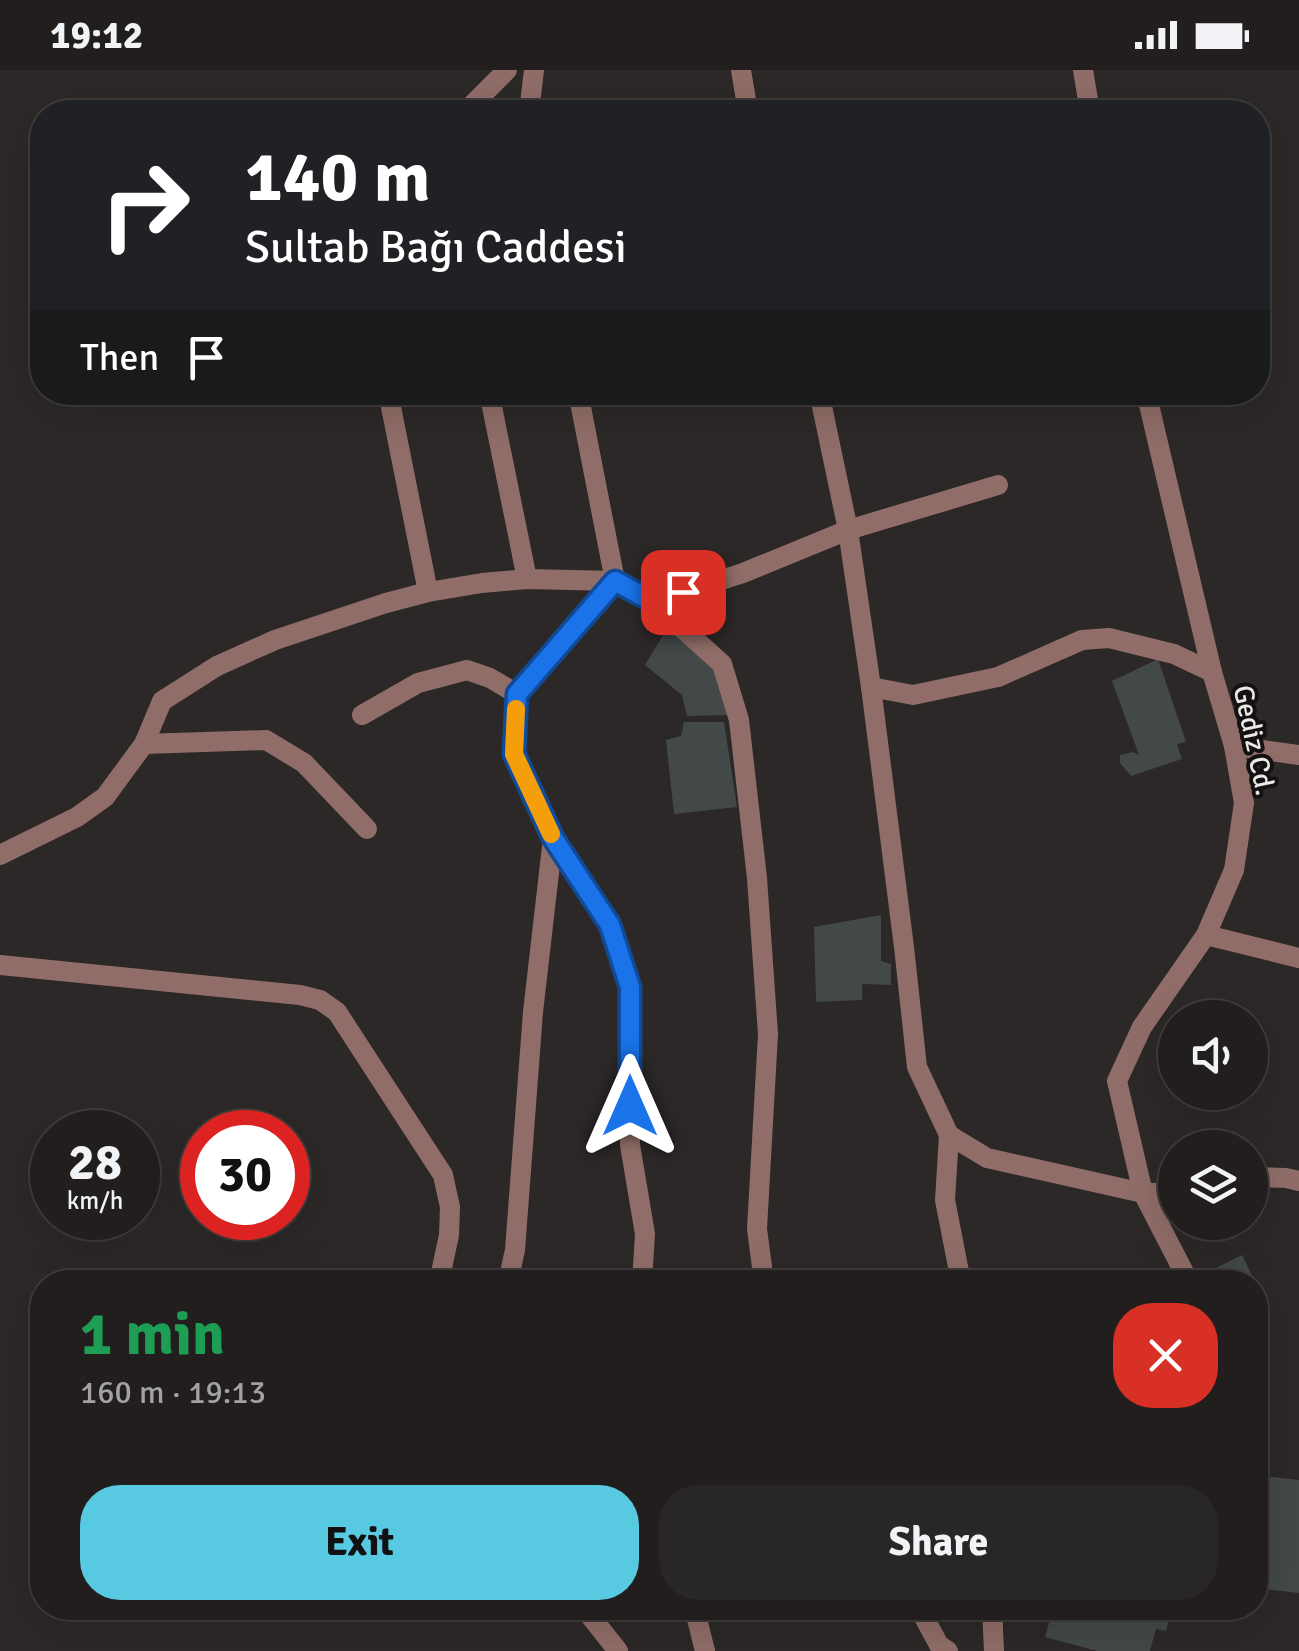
<!DOCTYPE html>
<meta charset="utf-8">
<style>
body{margin:0;font-family:Signika,sans-serif;background:#292726;color:#f1f3f6;height:100vh;display:flex;flex-direction:column;font-size:38px;white-space:nowrap}
*{box-sizing:border-box;margin:0}
p{font-size:32px;color:#a2a2a4}
.icon{flex:none;width:55px;height:55px;fill:none;stroke:currentColor;stroke-width:2;stroke-linecap:round;stroke-linejoin:round}
.map{position:relative;flex:1;overflow:hidden}
.sheet{position:absolute;left:30px;top:1200px;width:1238px;height:350px;display:flex;flex-direction:column;background:#211e1d;border-radius:40px;box-shadow:0 10px 40px #0002,0 0 0 2px #3e3c3b}
.sheet>*{flex:none}
.top-card{position:absolute;left:30px;top:30px;width:1240px;height:305px;border-radius:40px;box-shadow:0 10px 40px #0002,0 0 0 2px #3e3c3b;background:#202124;color:#fff;overflow:hidden}
.tools{position:absolute;left:1158px;top:930px;display:grid;gap:20px}
.tools a{display:grid;place-items:center;width:110px;height:110px;border-radius:50%;background:#211e1d;box-shadow:0 10px 40px #0002,0 0 0 2px #3e3c3b;font-size:50px}
.speed{position:absolute;left:30px;top:1040px;display:flex;gap:20px;font-size:50px;font-weight:700;text-align:center}
.speed>*{display:grid;place-content:center;width:130px;height:130px;border-radius:50%;background:#211e1d;box-shadow:0 10px 40px #0002,0 0 0 2px #3e3c3b;line-height:1}
.speed small{font-size:25px;font-weight:400}
.speed .limit{border:15px solid #d22;background:#fff;color:#111}
.pin{position:absolute;display:grid;place-items:center;width:85px;height:85px;color:#fff;margin:-42px;border-radius:20px;box-shadow:0 5px 15px #0006}
.me{position:absolute;width:110px;margin:-55px;rotate:0deg;stroke-linejoin:round;filter:drop-shadow(0 0 8px #0008)}
.turn{display:flex;align-items:center;gap:35px;height:210px;padding:0 50px;font-size:45px}
.turn .icon{width:130px;height:130px;stroke-width:2.5}
.turn b{display:block;font-size:70px;line-height:85px}
.then{display:flex;align-items:center;height:95px;padding:0 50px;background:#0003;gap:20px;font-size:38px}
.round{display:grid;place-items:center;flex:none;width:105px;height:105px;border-radius:40px;background:#292726}
.headline{display:flex;align-items:center;justify-content:space-between;height:170px;padding:0 50px}
h1{font-size:60px;font-weight:700;line-height:75px;color:#1e9e55}
.button{display:flex;gap:20px;margin-top:auto;padding:20px 50px}
.button a{flex:1;height:115px;border-radius:40px;background:#57c9e1;color:#111;font-size:40px;font-weight:700;line-height:115px;text-align:center}
.button a+a{background:#292726;color:#f1f3f6}
.status{display:flex;justify-content:space-between;align-items:center;height:70px;padding:0 50px;background:#211e1d;direction:ltr}
.status svg{height:28px;fill:currentColor}
.map>svg:first-child{display:block}
</style>
<div class="status"><b>19:12</b><svg viewBox="0 0 49 12"><path d="M0 12V9h3v3zM5 12V6h3v6zM10 12V3h3v9zM15 12V0h3v12zM26 1h20v11H26zM47 4h2v5h-2z"/></svg></div>
<div class="map">
<svg width="1299" height="1581" viewBox="0 0 1299 1581">
<rect width="100%" height="100%" fill="#2c2827"/>
<g fill="#434849">
<path d="M671,552L718,596L727,645L687,646L682,625L645,595Z"/>
<path d="M1158,589L1186,672L1177,674L1182,689L1131,706L1120,693V685L1133,682L1139,685L1112,611Z"/>
<path d="M684,652H724L737,737L674,744L666,670L681,666Z"/>
<path d="M881,845V891L891,894V915L862,914V930L816,932L814,857Z"/>
<path d="M1242,1185L1254,1209L1246,1212H1213L1208,1202Z"/>
<path d="M1255,1405L1299,1410V1523L1255,1518Z"/>
<path d="M1053,1538H1172L1166,1561L1156,1559L1150,1581H1097L1045,1567Z"/>
</g>
<g fill="none" stroke-linecap="round" stroke-linejoin="round">
<g stroke="#906d68" stroke-width="20">
<path d="M741,0L746,30L751,42"/>
<path d="M1083,0L1090,42"/>
<path d="M465,42L507,0"/>
<path d="M529,42L534,0"/>
<path d="M388,322L428,522"/>
<path d="M489,322L527,509"/>
<path d="M578,322L615,511L653,532L722,594L739,650L757,808L768,964L757,1159L764,1212"/>
<path d="M819,322L848,460L871,617L904,877L917,997L949,1065L987,1088L1143,1123H1175"/>
<path d="M1146,322L1212,602L1234,676L1244,733L1234,800L1206,865L1142,957L1117,1011L1143,1123L1189,1212"/>
<path d="M615,511L517,624L515,685L553,768L610,855L629,917L630,1075L645,1164L642,1212"/>
<path d="M653,532L743,503L848,460L998,415"/>
<path d="M871,617L913,625L998,607L1082,570L1109,568L1174,584L1212,602"/>
<path d="M362,645L418,613L467,600L490,608L517,624"/>
<path d="M144,674L266,670L304,693L367,759"/>
<path d="M1234,676L1299,685"/>
<path d="M0,785L77,747L105,727L144,674L162,631L217,596L275,570L386,533L428,522L482,513L527,509L615,511"/>
<path d="M1206,865L1299,888"/>
<path d="M0,895L300,925L320,930L337,942L443,1105L450,1137L449,1165L439,1212"/>
<path d="M949,1065L945,1130L961,1212"/>
<path d="M1250,1107L1286,1108L1299,1111"/>
<path d="M508,1212L515,1180L533,942L553,768"/>
<path d="M584,1538L618,1581"/>
<path d="M919,1538L939,1575L948,1581"/>
<path d="M992,1538L994,1581"/>
<path d="M695,1541L705,1581"/>
</g>
</g>
<g fill="none" stroke-linecap="round" stroke-linejoin="round">
<g stroke="#114b97" stroke-width="25">
<path id="route" d="M630,1036V917L610,855L553,768L514,684L517,624L615,511L653,532L683,522"/>
</g>
<use href="#route" stroke="#1a73e8" stroke-width="18"/>
<path stroke="#f59e0b" stroke-width="18" d="M516,639L514,684L551,764"/>
</g>
<g text-anchor="middle" stroke-width="8" stroke-linejoin="round" paint-order="stroke">
<g font-size="28" fill="#ebe8e7" stroke="#131111">
<text transform="translate(1255 670) rotate(78)" y="10">Gediz Cd.</text>
</g>
</g>
</svg>
<div class="tools">
<a><svg class="icon" aria-label="sound" viewBox="0 0 24 24"><path d="M4 9h4l5-4v14l-5-4H4zM17 9q2 3 0 6"/></svg></a>
<a><svg class="icon" aria-label="layers" viewBox="0 0 24 24"><path d="M12 4l9 5-9 5-9-5zM3 14l9 5 9-5"/></svg></a>
</div>
<div class="speed"><div>28<small>km/h</small></div><div class="limit">30</div></div>
<div class="pin" style="left:683px;top:522px;background:#d93025"><svg class="icon" aria-label="arrive" viewBox="0 0 24 24"><path d="M6 21V4h12l-3 4 3 4H6"/></svg></div>
<svg class="me" style="left:630px;top:1036px" viewBox="-20 -20 40 40"><path d="M0-17L14 15 0 8-14 15z" fill="#1a73e8" stroke="#fff" stroke-width="4"/></svg>
<div class="top-card">
<div class="turn"><svg class="icon" aria-label="right" viewBox="0 0 24 24"><path d="M7 20v-9h11M14 6l5 5-5 5"/></svg><div><b>140 m</b>Sultab Bağı Caddesi</div></div>
<div class="then">Then<svg class="icon" aria-label="arrive" viewBox="0 0 24 24"><path d="M6 21V4h12l-3 4 3 4H6"/></svg></div>
</div>
<section class="sheet">
<div class="headline"><div><h1>1 min</h1><p>160 m · 19:13</p></div><a class="round" style="background:#d93025;color:#fff"><svg class="icon" aria-label="close" viewBox="0 0 24 24"><path d="M6 6l12 12M18 6L6 18"/></svg></a></div>
<div class="button"><a>Exit</a><a>Share</a></div>
</section>
</div>
